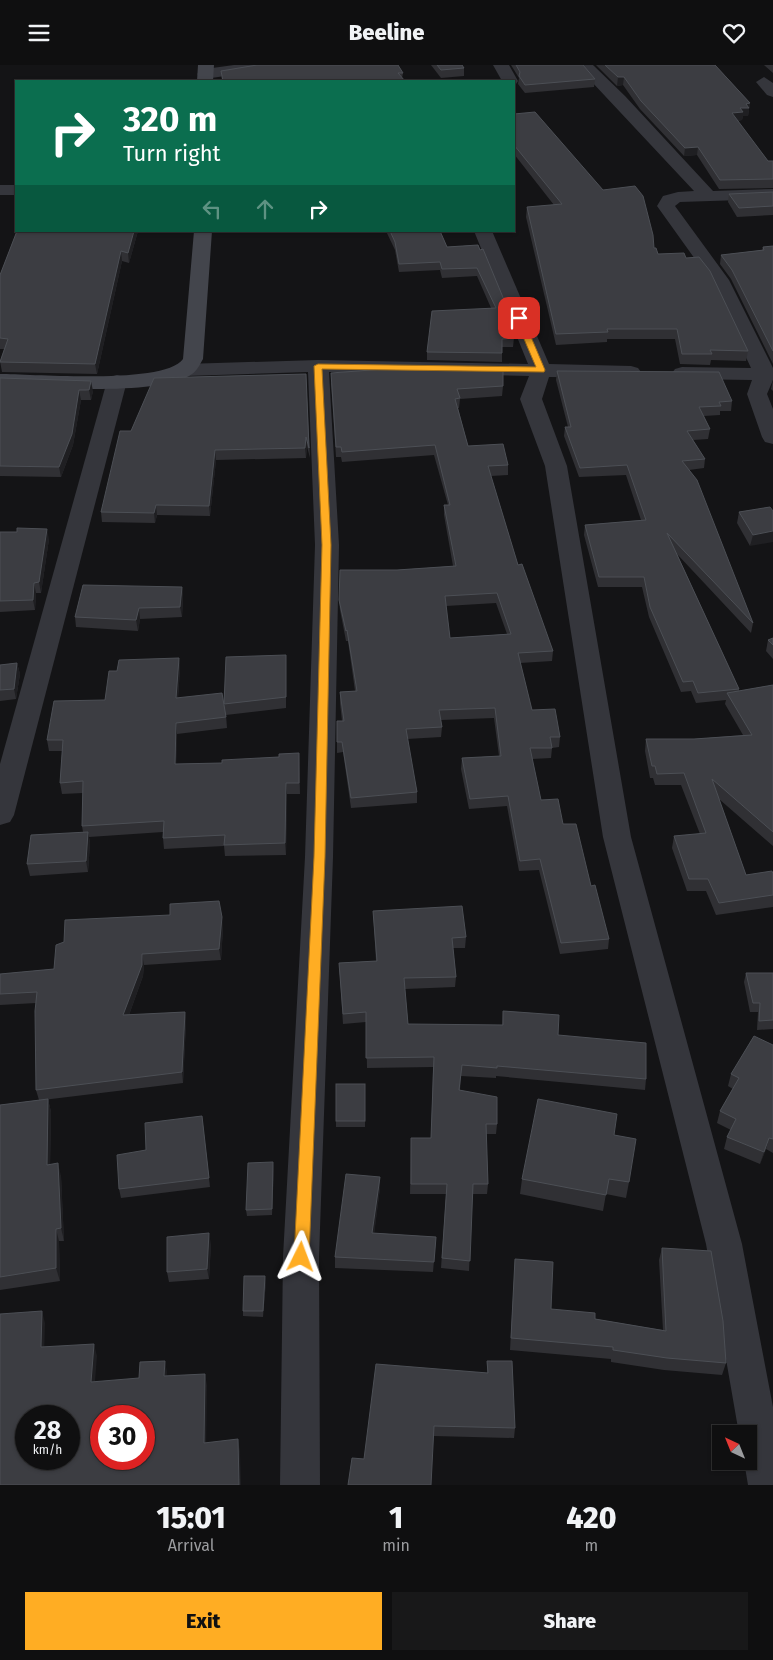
<!DOCTYPE html>
<style>
body{margin:0;font-family:"Fira Sans",sans-serif;background:#181819;color:#f1f3f6;height:100vh;display:flex;flex-direction:column;font-size:19px;white-space:nowrap}
*{box-sizing:border-box;margin:0}
p{font-size:16px;color:#9b9c9f}
.icon{flex:none;width:28px;height:28px;fill:none;stroke:currentColor;stroke-width:2;stroke-linecap:round;stroke-linejoin:round}
.map{position:relative;height:1420px;overflow:hidden}
.drawer{display:flex;flex-direction:column;background:#0f0f10;flex:1}
.drawer>*{flex:none}
.guide{position:absolute;left:15px;top:15px;width:500px;height:152px;border-radius:0px;box-shadow:0 1px 4px #0004,0 0 0 1px #2f2f30;background:#0b6e4f;color:#fff;overflow:hidden}
.needle{width:32px;rotate:317deg}
.controls{position:absolute;left:712px;top:1360px;display:grid;gap:10px}
.controls a{display:grid;place-items:center;width:45px;height:45px;border-radius:0px;background:#0f0f10;box-shadow:0 1px 4px #0004,0 0 0 1px #2f2f30;font-size:25px}
.speed{position:absolute;left:15px;top:1340px;display:flex;gap:10px;font-size:25px;font-weight:700;text-align:center}
.speed>*{display:grid;place-content:center;width:65px;height:65px;border-radius:50%;background:#0f0f10;box-shadow:0 1px 4px #0004,0 0 0 1px #2f2f30;line-height:1}
.speed small{font-size:12px;font-weight:400}
.speed .limit{border:8px solid #d22;background:#fff;color:#111}
.pin{position:absolute;display:grid;place-items:center;width:42px;height:42px;color:#fff;margin:-21px;border-radius:10px;box-shadow:0 2px 8px #0006}
.me{position:absolute;width:55px;margin:-28px;rotate:3deg;stroke-linejoin:round;filter:drop-shadow(0 0 4px #0008)}
.turn{display:flex;align-items:center;gap:18px;height:105px;padding:0 25px;font-size:22px}
.turn .icon{width:65px;height:65px;stroke-width:2.5}
.turn b{display:block;font-size:35px;line-height:42px}
.lanes{display:flex;align-items:center;height:48px;padding:0 25px;background:#0003;justify-content:center;gap:25px;direction:ltr}
.lanes .off{opacity:.35}
.eta{display:flex;justify-content:space-evenly;align-items:center;height:85px;text-align:center}
.eta b{font-size:30px;font-weight:800;line-height:35px}
.action{display:flex;gap:10px;margin-top:auto;padding:10px 25px}
.action a{flex:1;height:58px;border-radius:0px;background:#ffad23;color:#111;font-size:20px;font-weight:800;line-height:58px;text-align:center}
.action a+a{background:#181819;color:#f1f3f6}
header{display:flex;justify-content:space-between;align-items:center;height:65px;padding:0 25px;background:#0f0f10;font-size:22px;font-weight:800}
.map>svg:first-child{display:block}
</style>
<header><svg class="icon" aria-label="menu" viewBox="0 0 24 24"><path d="M4 6h16M4 12h16M4 18h16"/></svg>Beeline<svg class="icon" aria-label="heart" viewBox="0 0 24 24"><path d="M12 20l-8-8c-3-5 5-10 8-4 3-6 11-1 8 4z"/></svg></header>
<div class="map">
<svg width="773" height="1420" viewBox="0 0 773 1420">
<rect width="100%" height="100%" fill="#141416"/>
<g fill="none" stroke-linecap="round" stroke-linejoin="round">
<g fill="#35363c" fill-rule="evenodd">
<path d="M234,0H273L265,5L205,14L197,9L205,4Z"/>
<path d="M493,0H509L518,16L516,19L514,16H502Z"/>
<path d="M576,0H593L625,31L713,126L773,124V134L680,137L675,141L729,215L773,303V315L767,329L773,344V379L765,377L762,372L747,329L752,315L682,314L675,312L672,308L675,304L682,302L751,303L710,215L657,141L663,131L678,127L694,126Z"/>
<path d="M764,12L773,18V32L767,30L756,17Z"/>
<rect x="0" y="120" width="16" height="10"/>
<path d="M474,166H492L549,299L631,301L638,303L641,307L638,311L631,313L549,312L542,334L567,401L631,772L742,1179L773,1342V1420H748L744,1396H749V1369H739L706,1179L603,772L545,401L520,334L529,311L329,307L339,480L333,792L319,1192L320,1420H280L283,1192L305,792L315,480L308,307L185,311L178,309L175,305L178,301L185,299L318,295L528,299Z"/>
<path d="M117,310L124,312L127,316L14,750L10,757L0,760V699L107,316L110,312Z"/>
</g>
<g fill="#43454c" fill-rule="evenodd">
<path d="M198,0H214L213,16H197Z"/>
<path d="M194,166H212L203,294C200,299 197,306 192,309C160,332 41,322 0,321V309C33,309 165,320 183,294Z"/>
</g>
</g>
<g fill="#303034" fill-rule="evenodd">
<path d="M431,0H462L464,3V11L441,13Z"/>
<path d="M511,0H583L595,14L594,22L525,28L518,19L519,13Z"/>
<path d="M596,0H715L750,38L748,51H743L742,55L737,56L768,96H773V123L719,124L697,90L684,91L640,44L623,20L617,21Z"/>
<path d="M764,0H773V8Z"/>
<path d="M221,6L403,8L402,13L405,16H222Z"/>
<path d="M514,49L654,183L658,189L686,193L748,286L746,296L711,295L710,300L680,299L675,274H607V277L556,280L526,152L527,142L554,140L514,89Z"/>
<path d="M773,127V150L737,152L728,137L729,129Z"/>
<path d="M17,166H138L129,198L122,196L97,309L2,307L0,296L4,284H0V210Z"/>
<path d="M386,166H440L447,182L478,180L514,273L513,282H502V297L427,295V287L491,243L477,211L442,213L440,205L399,207L395,185Z"/>
<path d="M773,181V299L731,214L720,199L721,190L762,185L763,182Z"/>
<path d="M557,306L732,336L731,346H720V350L704,351L710,364L708,374L693,375L705,394L704,403L689,405L753,558L751,568L677,489L739,624V626L773,620V781L719,734L746,810L773,809V842L716,850L706,826H687L672,783L674,771L700,769L681,720H655L653,713H650L645,686L646,674H694L743,670L725,639L726,635L696,638L691,626L681,627L649,552L642,522H598L584,470L585,460L641,455L626,410L579,412L564,371L565,362H568L556,315Z"/>
<path d="M306,309L310,393L307,381L306,393L216,395L210,451L157,450L155,458L102,457L101,447L131,366Z"/>
<path d="M0,313L93,326L91,335H81L73,380L61,412L0,411Z"/>
<path d="M773,315V326L771,324Z"/>
<path d="M331,318L503,321L502,331L460,334L459,343H458L468,381L508,400V410L491,411L518,500L553,586L552,596L520,598L532,645L560,672L559,682L552,683L551,693L532,694L541,735L563,759L591,821L609,874L608,884L560,889L539,805L519,806L507,741L469,744L461,704L462,693L499,691L494,653L441,655L442,662L441,672L407,674L417,727V738L351,743L343,687L337,688V677L342,656L340,638V627L355,626L348,576H346L340,545L339,535L397,505L453,501L444,450V440H448L434,390L342,397L341,392H336ZM496,538L507,569L450,573L446,541Z"/>
<path d="M770,442L750,481L737,458L739,447Z"/>
<path d="M0,467L49,474L41,528H36L35,545L0,547Z"/>
<path d="M182,522L183,532L182,552L140,554L138,566L76,562L75,552Z"/>
<path d="M773,573V594L766,586L768,575Z"/>
<path d="M286,590V643L226,650L227,663L177,669L176,699L222,698L279,692L299,688L300,729H287L286,790L225,791L224,781L164,784L163,773V767L89,772L90,778L88,807L30,811L27,799L83,767L82,761L83,728L62,729L60,718L62,686H49L47,675L105,635L117,606L179,593L180,604L178,633L224,640Z"/>
<path d="M17,598L20,609L16,634L0,636V600Z"/>
<path d="M373,846L466,872L465,883H453L456,912L455,922L405,924L408,959L502,960L503,946L558,970L646,1014L645,1025L496,1011V1013L461,1011L460,1025L497,1059L496,1069H486L488,1119L487,1129H472L469,1206L441,1203L446,1129H410L411,1073H431L433,1002L367,1003L366,957L343,959L339,898L376,896Z"/>
<path d="M223,863L221,895L144,900L143,911L129,950L185,947L186,958L183,1018L43,1035L48,1034L51,1047L50,1099L61,1111L64,1176H59L60,1216L0,1225V1040L39,1035L36,1025V938L0,940V909L54,904Z"/>
<path d="M746,908H773V964L757,965L758,947H750L744,917Z"/>
<path d="M773,980V1088L766,1084L760,1099L724,1084L727,1072L731,1065L717,1058L720,1046L733,1024L728,1021L731,1009Z"/>
<path d="M365,1019V1062H336V1056Z"/>
<path d="M202,1051L210,1122L121,1133L119,1124L146,1085Z"/>
<path d="M614,1070L629,1117L626,1133L606,1129L603,1146L520,1129L522,1114Z"/>
<path d="M274,1103L272,1150L247,1151L246,1145Z"/>
<path d="M380,1112V1123L374,1168L436,1172L433,1207L335,1203V1192Z"/>
<path d="M211,1179L209,1214L169,1217L167,1207Z"/>
<path d="M662,1183L726,1298L722,1310L664,1305L611,1297V1294L510,1285L515,1194L551,1244L595,1254L663,1265L659,1195Z"/>
<path d="M266,1216L263,1252L243,1251V1246Z"/>
<path d="M487,1296L515,1363L514,1373L434,1371L364,1394L487,1308Z"/>
</g>
<g fill="#1f1f22">
<path d="M618,12H624L623,20L617,21Z"/>
<path d="M750,38L748,51H743L742,55L731,56L732,48L746,39Z"/>
<path d="M698,82L697,90L684,91L685,83Z"/>
<path d="M134,166H138L129,198L128,188Z"/>
<path d="M121,186L122,196L97,309L95,299Z"/>
<path d="M91,316L93,326L91,335L89,325Z"/>
<path d="M79,325L81,335L73,380L61,412L59,402Z"/>
<path d="M306,372L307,381L306,393L305,383Z"/>
<path d="M215,385L216,395L210,451L209,441Z"/>
<path d="M156,440L157,450L155,458L154,448Z"/>
<path d="M47,464L49,474L41,528L39,517Z"/>
<path d="M773,466V477L750,481L753,470Z"/>
<path d="M34,518L36,528L35,545L33,535Z"/>
<path d="M182,522L183,532L182,552L180,542Z"/>
<path d="M139,543L140,554L138,566L136,555Z"/>
<path d="M179,593L180,604L177,644L176,633Z"/>
<path d="M17,598L20,609L16,634L14,624Z"/>
<path d="M176,658L177,669L176,710L175,699Z"/>
<path d="M286,718L287,729L286,790L285,778Z"/>
<path d="M88,767L90,778L88,807L86,796Z"/>
<path d="M222,852L223,863L221,895L219,884Z"/>
<path d="M142,889L144,900L143,911L125,961L123,950Z"/>
<path d="M185,947L186,958L183,1018L182,1007Z"/>
<path d="M48,1034L51,1047L50,1113L47,1100Z"/>
<path d="M769,1073L766,1084L760,1099L764,1087Z"/>
<path d="M273,1097L274,1103L272,1150V1144Z"/>
<path d="M58,1098L61,1111L64,1176L61,1163Z"/>
<path d="M380,1112V1123L373,1179L372,1168Z"/>
<path d="M56,1164L59,1176L60,1216L56,1203Z"/>
<path d="M209,1168L211,1179L209,1214L207,1204Z"/>
<path d="M265,1211L266,1216L263,1252V1246Z"/>
<path d="M42,1246L45,1258L44,1293L41,1282Z"/>
<path d="M94,1279L97,1291L94,1329L91,1317Z"/>
<path d="M165,1296L167,1307L166,1323L164,1311Z"/>
<path d="M205,1309L207,1320L206,1389L204,1378Z"/>
<path d="M238,1374L240,1386L241,1420H239Z"/>
</g>
<g fill="#3c3d42" stroke="#4c4f55" fill-rule="evenodd">
<path d="M257,0H398L403,8H398L405,16H223L221,6Z"/>
<path d="M437,0H462L464,3L441,5Z"/>
<path d="M516,0H583L595,14L525,20L519,11L520,7Z"/>
<path d="M605,0H715L750,38L746,39L749,43H740L743,47L732,48L768,96H773V114L720,115L698,82L685,83L641,36L624,12H618Z"/>
<path d="M535,47L603,125L635,121L643,131L653,170L654,183H656L658,189L684,188L686,193L699,192L710,206L748,286L710,285L712,289H682L677,264H607L608,267L556,269L527,142L562,139L514,80V49Z"/>
<path d="M773,127V141L739,143L729,129Z"/>
<path d="M17,166H134L128,188L121,186L95,299L0,297L8,274L0,273V210Z"/>
<path d="M390,166H440L447,182L478,180L480,185L483,184L509,247L514,273L502,274V288L427,287L432,246L496,243L477,203L442,204L440,197L399,199L395,177Z"/>
<path d="M773,181V286L732,205L721,190L764,185L763,182Z"/>
<path d="M425,301L503,303V321L457,324L460,333L455,334L468,381L503,379L508,400L488,401L518,500L522,499L553,586L518,588L532,645L555,644L560,672H550L552,683H530L541,735L558,734L563,759H576L591,821L595,820L609,874L561,878L540,794L520,796L508,731L470,734L462,693L501,691L495,643L439,645L442,662L406,664L417,727L351,733L342,677H337V656H344L340,627L357,626L347,565L346,566L339,535L340,505H397L456,501L444,440H450L435,380L342,387L341,382H336L331,308ZM497,528L511,569L450,573L445,531Z"/>
<path d="M557,306L719,307L732,336L719,337L721,341L699,342L710,364L687,366L705,394L682,396L697,415L753,558L667,468L739,624L698,628L693,616L683,617L650,542L644,512H599L585,460L646,455L627,400L580,403L565,362H571Z"/>
<path d="M306,309L309,383L306,372L305,383L215,385L209,441L156,440L154,448L101,447L120,366H131L154,313Z"/>
<path d="M0,313L91,316L89,325H79L72,369L59,402L0,401Z"/>
<path d="M770,442L773,446V466L753,470L739,447Z"/>
<path d="M17,463L47,464L39,517L34,518L33,535L0,536V467H17Z"/>
<path d="M83,520L182,522L180,542L139,543L136,555L75,552Z"/>
<path d="M773,573V580L768,575Z"/>
<path d="M286,590V632L224,639L226,592Z"/>
<path d="M179,593L176,633L222,628L226,652L176,658L175,699L222,698V695L279,692V689L299,688V718H286L285,778L224,780L225,770L163,773L164,756L82,761L83,716L60,718L63,675H47L54,636L105,635L109,606H117L119,595Z"/>
<path d="M17,598L14,624L0,625V600Z"/>
<path d="M773,620V767L712,714L746,810L772,806L773,809V830L719,838L708,814H689L674,771L706,768L684,708L657,709L655,701H652L646,674H694L752,670L727,628Z"/>
<path d="M88,767L86,796L27,799L31,770Z"/>
<path d="M219,836L222,852L219,884L142,889V900L123,950L185,947L182,1007L36,1025L35,946L37,927L0,929V909L54,904L56,880L64,877L65,855L170,850V839Z"/>
<path d="M462,841L466,872L452,873L456,912L404,913L408,959L503,960V946L559,950L558,970L646,978V1014L497,1001V1003L462,1000L459,1025L497,1032V1059H486L488,1119H473L470,1196L442,1193L447,1119H411V1073H431L434,992L366,993V947L343,949L339,898L377,896L373,846Z"/>
<path d="M746,908H773V955L759,956L760,938H753Z"/>
<path d="M754,971L773,980V1074L769,1073L764,1087L727,1072L736,1054L720,1046L739,1013L731,1009Z"/>
<rect x="336" y="1019" width="29" height="37"/>
<path d="M48,1034L47,1100L58,1098L61,1163L56,1164V1203L0,1212V1040Z"/>
<path d="M538,1034L617,1049L614,1070L636,1074L629,1117L609,1114L606,1130L522,1114Z"/>
<path d="M202,1051L209,1113L119,1124L117,1090L146,1085L145,1058Z"/>
<path d="M273,1097L272,1144L246,1145L248,1098Z"/>
<path d="M346,1109L380,1112L372,1168L436,1172L434,1197L335,1192Z"/>
<path d="M209,1168L207,1204L167,1207V1172Z"/>
<path d="M662,1183L711,1186L723,1256L726,1298L667,1293L613,1285V1282L511,1273L515,1194L553,1197L551,1244L595,1248V1254L666,1266Z"/>
<path d="M244,1211H265L263,1246H243Z"/>
<path d="M42,1246L41,1282L94,1279L91,1317L139,1313L140,1297L165,1296L164,1311L205,1309L204,1378L238,1374L239,1420H0V1249ZM26,1351H69V1394H26ZM101,1351H144V1394H101Z"/>
<path d="M487,1296H512L515,1363L434,1361L431,1420H348L352,1393L364,1394L376,1299L488,1308Z"/>
</g>
<path fill="#ffad23" stroke="#a67017" d="M519,250L523,253L545,305L544,307L322,304L331,480L325,792L309,1192L306,1197L301,1199L296,1197L294,1192L314,792L322,480L314,301L318,299L536,302L515,253Z"/>
</svg>
<div class="controls">
<a><svg class="needle" viewBox="-14 -14 28 28"><path d="M0-13l5 13h-10z" fill="#e53935"/><path d="M0 13l5-13h-10z" fill="#9b9c9f"/></svg></a>
</div>
<div class="speed"><div>28<small>km/h</small></div><div class="limit">30</div></div>
<div class="pin" style="left:519px;top:253px;background:#d93025"><svg class="icon" aria-label="arrive" viewBox="0 0 24 24"><path d="M6 21V4h12l-3 4 3 4H6"/></svg></div>
<svg class="me" style="left:301px;top:1192px" viewBox="-20 -20 40 40"><path d="M0-17L14 15 0 8-14 15z" fill="#ffad23" stroke="#fff" stroke-width="4"/></svg>
<div class="guide">
<div class="turn"><svg class="icon" aria-label="right" viewBox="0 0 24 24"><path d="M7 20v-9h11M14 6l5 5-5 5"/></svg><div><b>320 m</b>Turn right</div></div>
<div class="lanes"><svg class="icon off" aria-label="left" viewBox="0 0 24 24"><path d="M17 20v-9H6M10 6l-5 5 5 5"/></svg><svg class="icon off" aria-label="ahead" viewBox="0 0 24 24"><path d="M12 20V5M6 11l6-6 6 6"/></svg><svg class="icon" aria-label="right" viewBox="0 0 24 24"><path d="M7 20v-9h11M14 6l5 5-5 5"/></svg></div>
</div>
</div>
<section class="drawer">
<div class="eta">
<div><b>15:01</b><p>Arrival</p></div>
<div><b>1</b><p>min</p></div>
<div><b>420</b><p>m</p></div>
</div>
<div class="action"><a>Exit</a><a>Share</a></div>
</section>
